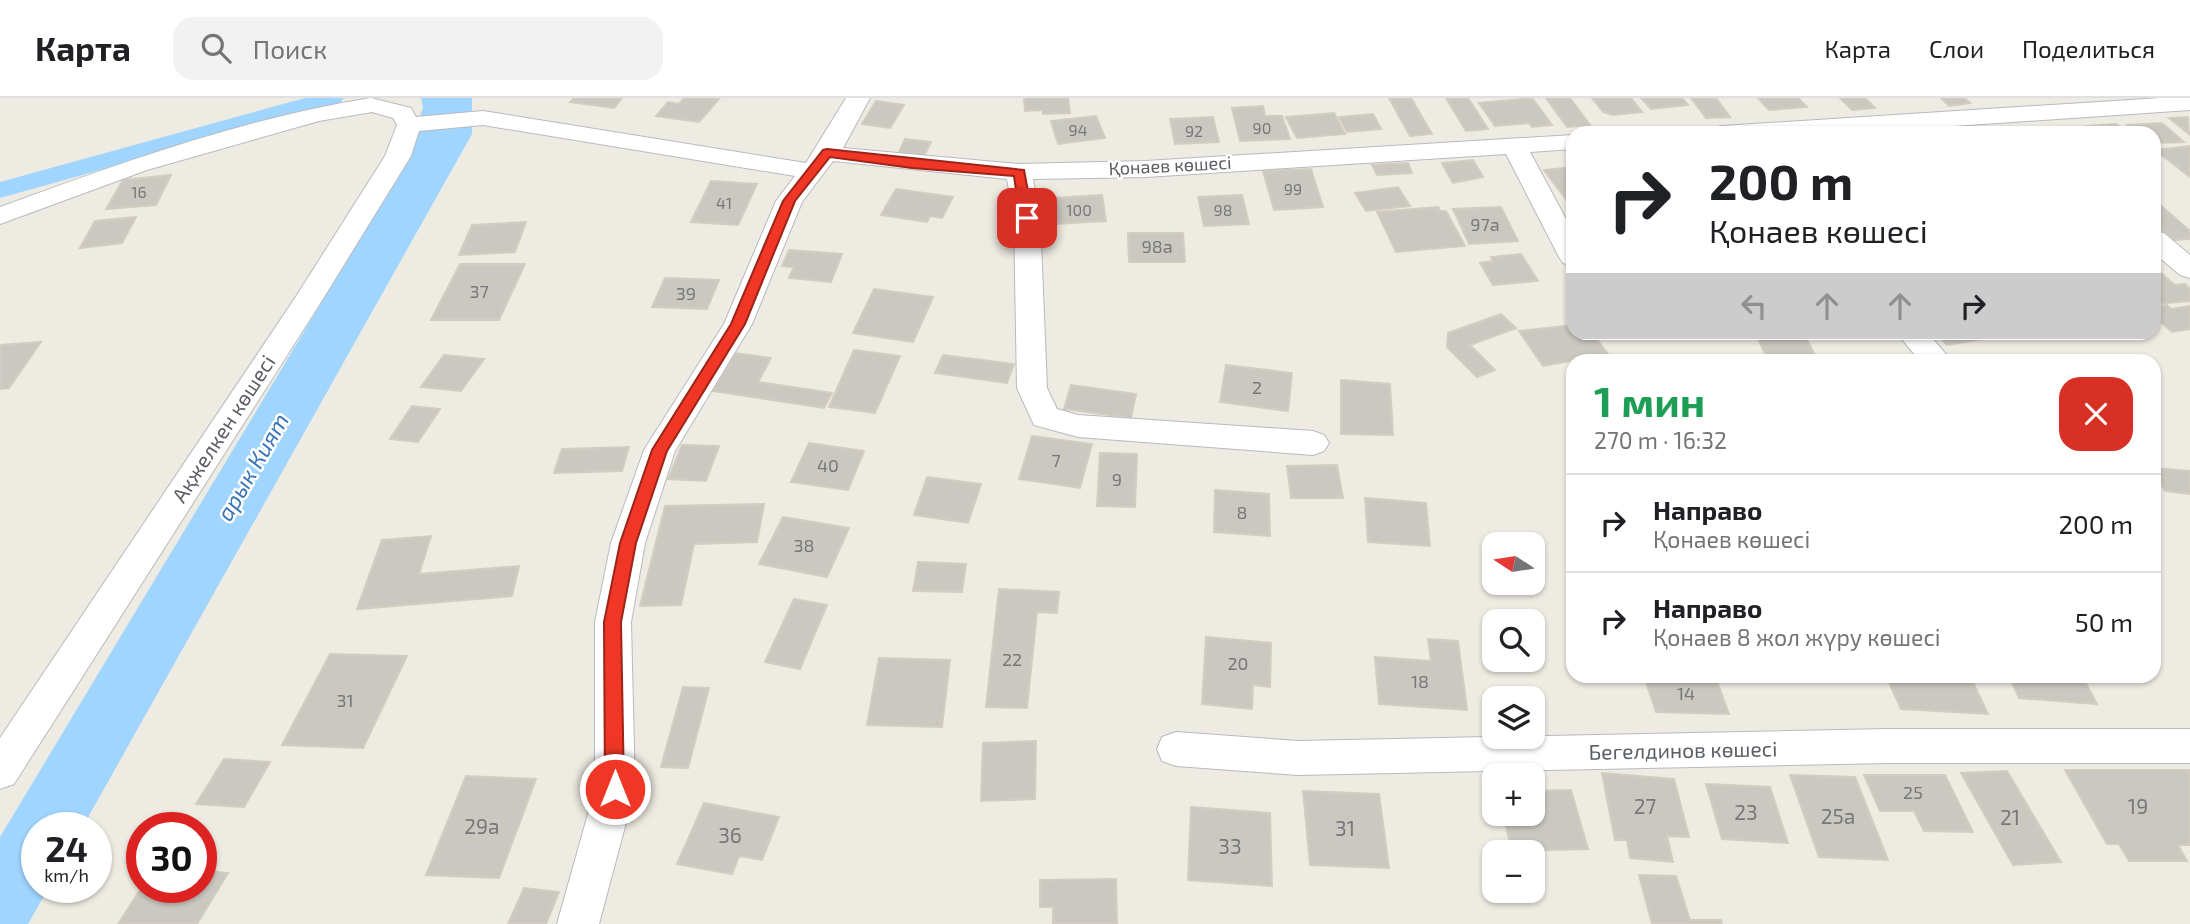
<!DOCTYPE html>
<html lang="ru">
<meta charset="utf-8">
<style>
body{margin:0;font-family:"Exo 2",sans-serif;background:#f2f2f2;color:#202124;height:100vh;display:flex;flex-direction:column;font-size:26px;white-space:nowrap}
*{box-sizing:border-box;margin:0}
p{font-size:23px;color:#757577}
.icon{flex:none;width:38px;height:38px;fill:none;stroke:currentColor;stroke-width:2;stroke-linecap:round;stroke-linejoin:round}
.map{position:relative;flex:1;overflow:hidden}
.sheet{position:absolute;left:1566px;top:256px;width:595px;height:329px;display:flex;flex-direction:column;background:#fff;border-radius:21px;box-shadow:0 2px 5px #0004}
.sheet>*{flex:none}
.top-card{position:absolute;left:1566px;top:28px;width:595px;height:214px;border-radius:21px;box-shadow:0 2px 5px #0004;background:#fff;color:#202124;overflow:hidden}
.needle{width:46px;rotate:282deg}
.buttons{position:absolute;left:1482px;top:434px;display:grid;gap:14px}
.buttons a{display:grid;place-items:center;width:63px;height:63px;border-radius:14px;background:#fff;box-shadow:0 2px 5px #0004;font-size:35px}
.speed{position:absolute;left:21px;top:714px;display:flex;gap:14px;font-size:35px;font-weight:700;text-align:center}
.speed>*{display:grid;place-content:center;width:91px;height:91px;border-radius:50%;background:#fff;box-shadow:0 2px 5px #0004;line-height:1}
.speed small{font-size:18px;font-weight:400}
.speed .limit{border:10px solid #d22;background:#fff;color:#111}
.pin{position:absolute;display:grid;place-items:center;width:60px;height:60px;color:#fff;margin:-30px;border-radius:14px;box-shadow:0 4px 10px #0006}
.me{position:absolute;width:77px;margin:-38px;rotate:0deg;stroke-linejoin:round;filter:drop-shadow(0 0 5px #0008)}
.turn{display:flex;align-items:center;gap:24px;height:147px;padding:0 28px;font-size:32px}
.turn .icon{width:91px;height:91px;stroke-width:2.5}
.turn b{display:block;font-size:49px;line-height:60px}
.lanes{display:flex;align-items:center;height:66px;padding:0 28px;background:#0003;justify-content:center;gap:35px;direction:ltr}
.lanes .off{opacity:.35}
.round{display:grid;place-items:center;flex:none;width:74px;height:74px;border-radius:21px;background:#f2f2f2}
.summary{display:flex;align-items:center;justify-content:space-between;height:119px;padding:0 28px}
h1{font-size:42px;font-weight:700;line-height:52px;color:#1e9e55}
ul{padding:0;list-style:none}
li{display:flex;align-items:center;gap:21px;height:98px;padding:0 28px;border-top:2px solid #e0e0e0}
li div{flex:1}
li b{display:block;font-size:26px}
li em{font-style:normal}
header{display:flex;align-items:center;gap:42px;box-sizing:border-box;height:98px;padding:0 35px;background:#fff;border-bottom:2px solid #e0e0e0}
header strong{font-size:33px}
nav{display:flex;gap:38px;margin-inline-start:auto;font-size:24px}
.search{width:490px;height:63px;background:#f2f2f2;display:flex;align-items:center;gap:18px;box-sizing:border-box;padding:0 24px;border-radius:21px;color:#757577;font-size:26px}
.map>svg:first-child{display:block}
</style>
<header>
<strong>Карта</strong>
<div class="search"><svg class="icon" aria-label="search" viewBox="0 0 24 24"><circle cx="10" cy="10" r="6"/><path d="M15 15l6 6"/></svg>Поиск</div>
<nav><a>Карта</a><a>Слои</a><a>Поделиться</a></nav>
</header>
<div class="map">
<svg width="2190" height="826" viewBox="0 0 2190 826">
<rect width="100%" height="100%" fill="#eeebe2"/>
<path fill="#a0d5ff" d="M421,0H472V36L82,730H37V789H49L28,826H0V739L400,74L423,10Z"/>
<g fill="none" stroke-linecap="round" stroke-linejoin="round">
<path fill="#a0d5ff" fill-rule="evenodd" d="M305,0H344L340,5L0,100V84Z"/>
</g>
<g fill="#cbc8c1" stroke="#d3cdc0" stroke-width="2">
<path d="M574,0H622L614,10L570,4Z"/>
<path d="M684,0H711L719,1L699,24L656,18L668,4L679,6Z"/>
<path d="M1024,0H1068L1070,15L1043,16V12L1025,13Z"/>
<path d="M1389,0H1411L1432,36L1410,38Z"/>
<path d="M1446,0H1468L1488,31L1466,33Z"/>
<path d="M1532,0L1552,27L1532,29L1529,25L1495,28L1479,5Z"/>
<path d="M1546,0H1570L1590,27L1567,29Z"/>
<path d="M1592,0H1631L1642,14L1613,17L1603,14Z"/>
<path d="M1641,0H1682L1688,7L1651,11Z"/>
<path d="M1691,0H1716L1730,19L1706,20Z"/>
<path d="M1758,0H1798L1807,9L1769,12Z"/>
<path d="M1840,0H1865L1875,10L1852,12Z"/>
<path d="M1941,0H1964L1970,5L1949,8Z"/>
<path d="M876,3L904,7L890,30L862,26Z"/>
<path d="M1263,8L1265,18H1282L1290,41L1240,43L1232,10Z"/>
<path d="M1334,15L1345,36L1297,40L1286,19Z"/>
<path d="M1373,16L1381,31L1347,34L1339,19Z"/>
<path d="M1096,18L1105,40L1058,46L1051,23Z"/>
<path d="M1213,19L1219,44L1175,46L1170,21Z"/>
<path d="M2188,19L2189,36L2169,20Z"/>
<path d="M2162,25L2184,44L2154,45V35H2136L2127,27Z"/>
<path d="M2116,26L2126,35H2095L2087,28Z"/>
<path d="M905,41L931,44L925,56L899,54Z"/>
<path d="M2190,48V79L2155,52Z"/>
<path d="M1473,62L1483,79L1453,85L1442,65Z"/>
<path d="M1408,65L1412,75L1377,77L1372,67Z"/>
<path d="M1573,69V104H1568L1544,72Z"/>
<path d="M1311,71L1323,109L1274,112L1263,73Z"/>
<path d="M171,77L156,107L106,111L123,82Z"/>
<path d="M711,83L757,86L738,127L691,124Z"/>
<path d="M1398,89L1410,108L1366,113L1355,95Z"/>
<path d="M896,91L953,99L942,120L930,118L927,124L881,117Z"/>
<path d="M1102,97L1106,123L1055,126L1053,100Z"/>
<path d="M1242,97L1249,126L1204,128L1198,99Z"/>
<path d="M2154,106H2159L2190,133V141L2174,142L2154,125Z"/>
<path d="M1438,109L1440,113H1446L1465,148L1396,154L1377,114Z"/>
<path d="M1501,109L1518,143L1469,146L1453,111Z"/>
<path d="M136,119L122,145L80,150L95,123Z"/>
<path d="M526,124L515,154L459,157L472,127Z"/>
<path d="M1128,135H1183L1185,164H1129Z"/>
<path d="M789,152L842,156L831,184L789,180L794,169L782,168Z"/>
<path d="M1521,156L1538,183L1493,187L1480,165L1493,163L1491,159Z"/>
<path d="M460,166H525L499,222H431Z"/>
<path d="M2154,169L2175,187L2185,186L2190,191V203L2154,206Z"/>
<path d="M665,180L719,182L707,211L652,209Z"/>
<path d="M874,191L933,199L913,244L853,235Z"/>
<path d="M2167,207L2171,211L2190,208V231L2172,234L2154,218V209Z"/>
<path d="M1501,216L1516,230L1470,247L1495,272L1477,279L1447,249L1448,235Z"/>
<path d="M1573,227V234H1591L1608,256L1543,268L1519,233Z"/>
<path d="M1755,234H1803L1817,261L1767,260Z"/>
<path d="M1935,234H2009L2011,236L1947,247Z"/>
<path d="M41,244L9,290L0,291V247Z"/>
<path d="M854,252L900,258L875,315L829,309Z"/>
<path d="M735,255L771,260L758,284L832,295L824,310L713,293Z"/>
<path d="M444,257L484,261L461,293L421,289Z"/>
<path d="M943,257L1014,266L1007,285L935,275Z"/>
<path d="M1226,267L1292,275L1288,313L1220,304Z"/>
<path d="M1341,282L1390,286L1393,337L1341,336Z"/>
<path d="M1071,287L1136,296L1131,320L1064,311Z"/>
<path d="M412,308L440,311L418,344L390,341Z"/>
<path d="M1032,338L1092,346L1080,390L1019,381Z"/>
<path d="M809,345L864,353L848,392L791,384Z"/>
<path d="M682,347L719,348L706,383L668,381Z"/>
<path d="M629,349L622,373L554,375L562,351Z"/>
<path d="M1100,355L1137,356L1135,409L1097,408Z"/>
<path d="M1337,367L1343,400H1291L1287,368Z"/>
<path d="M2154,370L2190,373V396L2165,393Z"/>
<path d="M927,379L981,386L968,425L914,417Z"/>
<path d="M1215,392L1269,396L1270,438L1214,434Z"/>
<path d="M1365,400L1426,405L1430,448L1368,444Z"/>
<path d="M764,406L757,444L694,446L681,507L640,508L665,408Z"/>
<path d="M783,419L849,430L827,479L759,466Z"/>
<path d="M431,438L419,476L519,468L512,498L357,511L382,442Z"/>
<path d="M918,464L966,466L962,494L913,493Z"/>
<path d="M999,491L1059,494L1057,515L1037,514L1027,610L986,609Z"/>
<path d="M794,501L827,507L800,571L765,564Z"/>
<path d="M1206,539L1271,545L1270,589L1253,587L1252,611L1202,606Z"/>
<path d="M1428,541L1458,543L1467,612L1379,606L1375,559L1431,563Z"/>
<path d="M330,556L407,558L363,650L282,647Z"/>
<path d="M879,560L950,562L942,629L867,627Z"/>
<path d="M1644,578H1715L1729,616L1656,614Z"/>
<path d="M1886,578H1970L1988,616L1901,611Z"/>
<path d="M2009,578H2082L2097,606L2019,600Z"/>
<path d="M683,589L709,590L688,670L661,669Z"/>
<path d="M1036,643L1035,701L981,703L983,645Z"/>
<path d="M224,661L270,664L244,709L196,706Z"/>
<path d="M2065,672H2190V747H2178L2187,763H2129L2119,746H2107Z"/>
<path d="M2007,673L2061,764L2013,767L1961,675Z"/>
<path d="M1602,675L1674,681L1689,739L1667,738L1673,764L1630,760L1627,742H1615Z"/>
<path d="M1790,677L1855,679L1888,762L1819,759Z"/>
<path d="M1864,677H1945L1973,734L1924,733L1914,713H1880Z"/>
<path d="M466,678L536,681L499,780L426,777Z"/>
<path d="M1706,686L1770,689L1788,745L1722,741Z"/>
<path d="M1571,692L1588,751L1512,753L1503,716H1533V693Z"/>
<path d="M1303,693L1379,696L1389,770L1310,767Z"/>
<path d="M704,705L779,719L762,762L739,758L732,776L677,766Z"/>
<path d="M1191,709L1270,715L1272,788L1188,782Z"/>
<path d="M201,772L228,775L197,826H118L142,789H201Z"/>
<path d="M1639,777L1676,778L1690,822H1721L1722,826H1652Z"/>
<path d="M1116,781L1117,826H1053V809H1040V782Z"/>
<path d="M524,790L559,794L546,826H508Z"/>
</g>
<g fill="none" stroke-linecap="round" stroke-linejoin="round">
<g stroke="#b7babf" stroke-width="2">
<g id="minor">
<path d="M371,0L411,10L416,19L483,13L806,65L846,0H870L843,50L1019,66L1146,63L1573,37V51L1530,54L1573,134V168L1563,165L1559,159L1506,56L1146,79L1033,81L1040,120L1047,290L1057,311L1078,317L1313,333L1324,337L1329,345L1324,353L1313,357L1078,339L1034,327L1017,290L1014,120L1007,81L833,63L802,104L752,226L675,353L645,445L631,524L635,691L599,826H557L595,691V524L611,445L644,352L724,226L776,103L795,78L483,27L419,33L411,58L321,204L14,686L0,691V640L297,197L385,58L397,27L393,20L372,14L319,23L147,72L0,126V109C121,65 244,20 371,0Z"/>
<path d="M2161,0H2190V12L1851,35H1710L1713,30L1722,28Z"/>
<path d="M2154,133L2164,135L2190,157V180L2180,177L2154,155Z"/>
<path d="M1896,234H1927L1951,262H1919Z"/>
<path d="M1888,631H2190V665H1888L1298,677L1176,668L1162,663L1157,651L1162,639L1176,634L1298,643Z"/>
</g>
</g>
<use href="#minor" fill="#fff" fill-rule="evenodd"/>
</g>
<path fill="#f03725" stroke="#9c2418" stroke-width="2" d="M827,51L1024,72L1033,120L1027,124L1020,120L1014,78L912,70L830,59L795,103L745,226L667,353L636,445L621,524L624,691L621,697L615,699L608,697L605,691L604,524L620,445L652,352L731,226L783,103L823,52Z"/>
<g text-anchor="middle" stroke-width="5" stroke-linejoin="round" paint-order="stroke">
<g font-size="16" fill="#76787a">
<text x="1262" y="36">90</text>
<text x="1078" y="38">94</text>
<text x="1194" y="39">92</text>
<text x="1293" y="97">99</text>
<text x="139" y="100">16</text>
<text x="724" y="111">41</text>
<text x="1079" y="118">100</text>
<text x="1223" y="118">98</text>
</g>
<g font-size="18" fill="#5a5e63" stroke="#fff">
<text transform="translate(1170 68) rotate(-3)" y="6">Қонаев көшесі</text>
</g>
<g font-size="18" fill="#76787a">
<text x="1485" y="133">97а</text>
<text x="1157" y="155">98а</text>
<text x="479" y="200">37</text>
<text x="686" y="202">39</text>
<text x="1257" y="296">2</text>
<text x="1056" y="369">7</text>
<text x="828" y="374">40</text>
<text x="1117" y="388">9</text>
<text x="1242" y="421">8</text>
<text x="804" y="454">38</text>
<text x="1012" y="568">22</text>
<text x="1238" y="572">20</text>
<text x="1420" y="590">18</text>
<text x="1686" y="602">14</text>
<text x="345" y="609">31</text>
<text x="1913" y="701">25</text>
</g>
<g font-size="21" fill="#5a5e63" stroke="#fff">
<text transform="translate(224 331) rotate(-57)" y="7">Ақжелкен көшесі</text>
<text transform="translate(1683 653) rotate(-1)" y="7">Бегелдинов көшесі</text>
</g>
<g font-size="21" fill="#76787a">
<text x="1645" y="716">27</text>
<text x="2138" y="716">19</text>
<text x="1746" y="722">23</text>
<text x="1838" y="726">25а</text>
<text x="2010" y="727">21</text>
<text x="482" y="736">29а</text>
<text x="1345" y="738">31</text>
<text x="730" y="745">36</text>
<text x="1230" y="756">33</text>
</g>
<g font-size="23" font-style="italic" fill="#3a74b6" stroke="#fff">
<text transform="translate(253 369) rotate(-60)" y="8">арык Кият</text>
</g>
</g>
</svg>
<div class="buttons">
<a><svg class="needle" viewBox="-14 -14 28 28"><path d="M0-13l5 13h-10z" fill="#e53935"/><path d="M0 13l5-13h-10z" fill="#757577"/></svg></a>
<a><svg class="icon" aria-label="search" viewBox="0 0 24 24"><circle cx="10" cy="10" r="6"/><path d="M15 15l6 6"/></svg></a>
<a><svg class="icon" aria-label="layers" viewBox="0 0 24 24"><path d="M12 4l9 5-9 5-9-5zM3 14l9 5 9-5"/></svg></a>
<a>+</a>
<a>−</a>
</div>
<div class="speed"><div>24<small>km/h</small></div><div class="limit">30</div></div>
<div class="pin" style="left:1027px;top:120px;background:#d93025"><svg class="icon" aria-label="arrive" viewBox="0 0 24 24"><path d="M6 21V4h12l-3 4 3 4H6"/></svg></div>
<svg class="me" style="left:615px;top:691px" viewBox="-20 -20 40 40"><circle r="17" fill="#f03725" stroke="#fff" stroke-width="3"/><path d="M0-11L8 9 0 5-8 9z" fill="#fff"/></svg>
<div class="top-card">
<div class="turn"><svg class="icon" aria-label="right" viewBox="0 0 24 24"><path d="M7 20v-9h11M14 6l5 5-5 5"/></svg><div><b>200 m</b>Қонаев көшесі</div></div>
<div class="lanes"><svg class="icon off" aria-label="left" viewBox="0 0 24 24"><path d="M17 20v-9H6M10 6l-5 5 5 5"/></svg><svg class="icon off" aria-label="ahead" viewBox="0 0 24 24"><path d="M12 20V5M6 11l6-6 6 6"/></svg><svg class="icon off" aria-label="ahead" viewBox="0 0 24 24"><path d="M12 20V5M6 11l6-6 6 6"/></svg><svg class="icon" aria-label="right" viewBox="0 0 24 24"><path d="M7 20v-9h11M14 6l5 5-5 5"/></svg></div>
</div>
<section class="sheet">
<div class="summary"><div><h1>1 мин</h1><p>270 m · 16:32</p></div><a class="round" style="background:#d93025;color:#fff"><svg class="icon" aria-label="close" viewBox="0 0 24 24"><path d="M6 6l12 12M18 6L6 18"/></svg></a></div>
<ul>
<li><svg class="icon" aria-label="right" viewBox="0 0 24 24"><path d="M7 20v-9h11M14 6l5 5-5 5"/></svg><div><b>Направо</b><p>Қонаев көшесі</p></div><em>200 m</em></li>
<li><svg class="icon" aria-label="right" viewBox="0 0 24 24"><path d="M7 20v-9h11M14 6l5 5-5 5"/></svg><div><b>Направо</b><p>Қонаев 8 жол жүру көшесі</p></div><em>50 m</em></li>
</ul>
</section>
</div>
